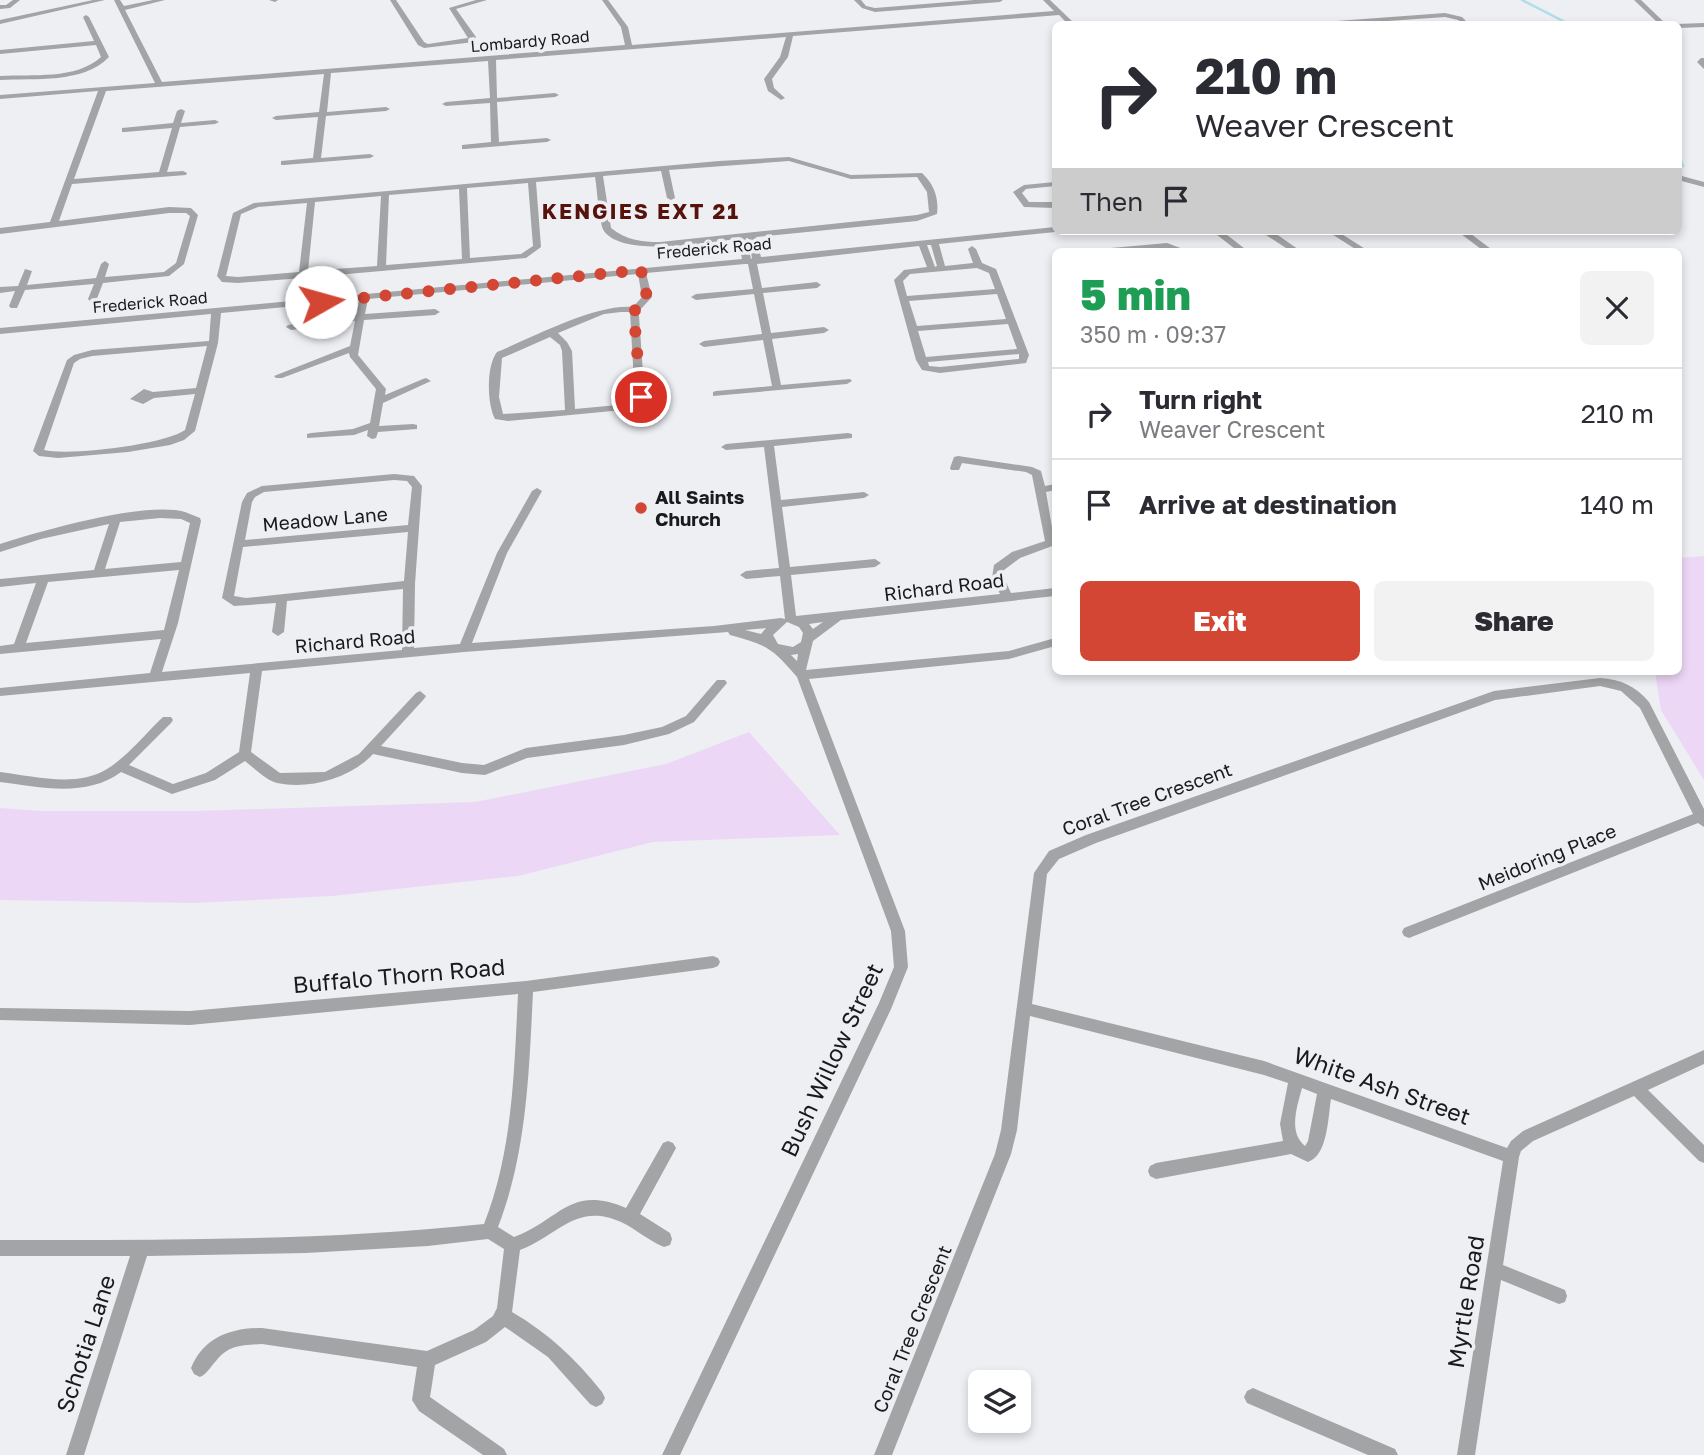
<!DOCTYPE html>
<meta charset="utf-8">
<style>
body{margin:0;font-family:"Golos Text",sans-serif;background:#f2f2f3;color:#2b2b33;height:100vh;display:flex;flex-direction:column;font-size:26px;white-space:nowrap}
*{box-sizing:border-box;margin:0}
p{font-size:23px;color:#7c7c81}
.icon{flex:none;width:38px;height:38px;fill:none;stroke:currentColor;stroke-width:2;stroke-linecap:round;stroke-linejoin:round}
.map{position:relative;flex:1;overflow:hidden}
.details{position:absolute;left:1052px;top:248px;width:630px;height:427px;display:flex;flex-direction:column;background:#fff;border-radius:10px;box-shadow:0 4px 10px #0003}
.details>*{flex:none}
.guide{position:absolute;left:1052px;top:21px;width:630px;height:214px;border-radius:10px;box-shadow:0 4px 10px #0003;background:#fff;color:#2b2b33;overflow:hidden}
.fabs{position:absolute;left:968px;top:1370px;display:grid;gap:14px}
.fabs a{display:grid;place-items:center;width:63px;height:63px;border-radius:10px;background:#fff;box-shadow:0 4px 10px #0003;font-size:35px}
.pin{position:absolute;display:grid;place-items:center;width:60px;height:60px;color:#fff;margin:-30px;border:4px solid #fff;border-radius:50%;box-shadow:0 2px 7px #0007}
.me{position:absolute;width:77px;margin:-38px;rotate:83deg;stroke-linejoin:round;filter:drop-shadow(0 0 5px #0008)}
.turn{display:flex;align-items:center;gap:24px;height:147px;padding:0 28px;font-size:32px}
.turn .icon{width:91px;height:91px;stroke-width:2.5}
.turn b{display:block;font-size:49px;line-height:60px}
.then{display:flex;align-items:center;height:66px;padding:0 28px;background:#0003;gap:14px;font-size:26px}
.round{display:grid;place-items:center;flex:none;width:74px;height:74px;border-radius:10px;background:#f2f2f3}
.head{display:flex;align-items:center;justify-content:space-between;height:119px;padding:0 28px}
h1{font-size:42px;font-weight:800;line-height:52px;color:#1e9e55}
.cta{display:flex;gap:14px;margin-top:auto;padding:14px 28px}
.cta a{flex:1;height:80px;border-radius:10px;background:#d34634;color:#fff;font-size:28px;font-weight:800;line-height:80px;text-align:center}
.cta a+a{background:#f2f2f3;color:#2b2b33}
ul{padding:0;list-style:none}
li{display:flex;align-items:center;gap:21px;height:91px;padding:0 28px;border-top:2px solid #e1e1e2}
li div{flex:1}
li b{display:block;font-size:26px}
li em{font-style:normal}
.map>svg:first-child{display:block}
</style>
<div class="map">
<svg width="1704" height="1455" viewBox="0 0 1704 1455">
<rect width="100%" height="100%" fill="#edeff3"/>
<g fill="#edd7f6">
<path d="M1704,556V780L1661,710L1655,672H1678V558Z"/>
<path d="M749,732L840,835L653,842L518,876L332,896L195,903L0,900V808L41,811H196L475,802L666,764Z"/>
</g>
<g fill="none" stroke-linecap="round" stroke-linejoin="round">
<g stroke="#b0ddea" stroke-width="2.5">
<path d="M1522,0L1569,24"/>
<path d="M1678,154L1683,166"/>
</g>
<g fill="#a2a4a5" fill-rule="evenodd">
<path d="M13,0H20L10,8L0,9V5H6Z"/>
<path d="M93,0H105L0,24V20Z"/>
<path d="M114,0H120L124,6L153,0H165L125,10L162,82L625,45L621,27L602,0H608L628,27L632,45L1054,11L1043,0H1050L1075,24H1068L1059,15L793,36L788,57L772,79L774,88L785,98L781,100L768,91L764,79L780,57L786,37L496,60L497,98L555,93L559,95L555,97L497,102L499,142L547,138L551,140L547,142L465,149H462V145L491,142L490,103L446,106L442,104L446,102L490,98L488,61L331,73L327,112L386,107L390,109L386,111L326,116L321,158L370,154L374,156L370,158L284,165H281V161L313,158L318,117L276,120L272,118L276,116L319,112L324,74L106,91L74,179L159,172L172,128L125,132H122V128L173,123L177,111L181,109L185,111L181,123L215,120L219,122L215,124L180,127L167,172L183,171L187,173L186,175L72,184L59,221L169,207L191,208L198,215L184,264L169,276L103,283L96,301H90L88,299L94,284L25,290L17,308H11L9,306L15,291L0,293V287L18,286L25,269L32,271L27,285L96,278L101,264L105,261L109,264L105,277L164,272L176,263L190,216L186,213H169L0,234V228L50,222L98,91L0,99V95L155,83Z"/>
<path d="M269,0H278L275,2Z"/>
<path d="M390,0H396L424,42L428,44L468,38L449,8L476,0H487L456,9L476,37L474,42L424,48L418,45Z"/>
<path d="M854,0H861L866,6L875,8L974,0H1003L1000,2L875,12L862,8Z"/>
<path d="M1634,0H1641L1666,24H1659Z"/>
<path d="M1445,13L1462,17L1469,24H1463L1458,20L1445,17L1345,24H1320L1323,22Z"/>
<path d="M86,15L89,17L109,57C83,84 34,78 0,80V76C32,74 76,80 101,57L96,45L0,54V50L94,41L83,17Z"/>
<path d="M1704,23V27L1678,28V24H1676Z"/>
<path d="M1701,58H1704V69L1697,62Z"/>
<path d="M789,157L851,175L922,173C934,184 939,198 937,214L917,221L756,237L761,257L1055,227V231H1057L1055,232L939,244L945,266L973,263L968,249L972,246L976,249L982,263L996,269L1029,355L1026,363L940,373L922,370L916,360L894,280L904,270L927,267L919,246L757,264L762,288L817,282L821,285L817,288L763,293L771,333L824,327L829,330L824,333L772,339L781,385L850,379L852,381L847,384L713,396V392L716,391L772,386L763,340L704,347L699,344L704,341L762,334L754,294L696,300L691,297L696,294L753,289L748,264H745L646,273L652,297L639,311V316L645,401L633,409L508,421L495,419C487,404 486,366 497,352C534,337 594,304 633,307L642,297L638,274L368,299L365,314L435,309L440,312L435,315L364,320L358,355L386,389L385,395L423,379L426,378L431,381L383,403L379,426L413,424L417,425V429L378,432L376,438L372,439L367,436L368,430L354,435L307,438V434L311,433L353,429L370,423L376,389L350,357L349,353L282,378H276L274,376L350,346L355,321L291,330L286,327L288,325L356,315L359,300L221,313L218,343L195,431L184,440L170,445L128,452L58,458L39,456L33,451L67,360L74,355L92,350L209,341L211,314L0,334V328L742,259L738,239C708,242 623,258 604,231C599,224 597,187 595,177L536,182L541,247L526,258L303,278L238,283L222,282L217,276L233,213L254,203L719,161ZM789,161L851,179L917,177L927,192L929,212L917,215L660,242C641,242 626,240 611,228L603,176L661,171L667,198L671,200L675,198L669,170ZM528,183L533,246L521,254L470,258L467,188ZM459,189L462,259L386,265L389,195ZM381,196L377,266L308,271L315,202ZM307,203L299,272L238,277L226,276L241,214L258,207ZM746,238H748L752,258L751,259ZM927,245H931L937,266L935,267ZM977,268L989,273L995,289L907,296L903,281L910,274ZM997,294L1006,319L917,326L909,301ZM621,312H630L635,400L628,404L575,409L572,351L567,342L558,333L604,314ZM1008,324L1017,349L926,357L918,331ZM550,337L560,345L562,351L565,410L503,414L499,397L502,358ZM207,346L196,388L153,392L144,389L130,399L143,404L154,398L195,394L185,430C163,445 69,456 44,450L74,363L80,359L92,356ZM1019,354V359L940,367L929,366L928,362Z"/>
<path d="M1678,175L1704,182V187L1678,180Z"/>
<path d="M1055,182V186L1026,189L1022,193L1029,202H1055V208L1024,207L1013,192L1024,185Z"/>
<path d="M1212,231H1222L1249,252H1239Z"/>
<path d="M1267,231H1272L1302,252H1292L1266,235L1265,233Z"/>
<path d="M1327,231H1337L1370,252H1360Z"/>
<path d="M1457,231H1467L1495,252H1485Z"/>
<path d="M1167,243L1191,252C1182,252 1173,249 1164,249C1141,249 1118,252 1096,252L1100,249Z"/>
<path d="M848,433L852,434V438L774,446L781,500L864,492L869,495L864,498L782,507L790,567L875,559L881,563L875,567L791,575L796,616L1000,594L992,578L994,565L1012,552L1045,541L1032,475L1026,472L962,463L959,470H951L950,468L954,457L958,456L1032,467L1041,471L1045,486L1055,484V490L1046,492L1055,545L1020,558L1004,570V578L1011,593L1055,588V596L841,620L813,641L806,670L1009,651L1055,638V646L1009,659L809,679L905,931L908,967L891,1009L680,1455H662L879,1003L894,967L891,931L797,677C772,648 767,645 730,635L728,632L464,652L262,671L251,752L280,773L325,772L359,754L416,693L420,691L426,696L424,699L381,746L462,763L484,765L526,748L624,735L662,727L686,716L717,680H725L727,683L694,722L669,734L624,745L527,758L485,775L462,773L373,754C351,778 309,790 277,783C266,780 254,768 245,761L215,780L172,794L121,772C86,798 40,787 0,782V772C34,776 76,788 107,769C128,756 145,734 163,717H171L173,720L171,723L129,765L173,784L206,773L239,752L250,673L0,696V688L150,673L161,639L0,654V646L14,644L36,583L0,587V579L94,570L109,524L41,539L0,552V544C42,531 144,501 185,512C190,514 195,516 200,518L201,521L178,623L162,672L402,650L403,589L287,601L284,632L278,636L272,632L276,603L234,606L222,598L242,502L247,493L262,486L394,474L414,476L422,486L415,584L414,648L460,644L497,553L532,491L537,488L542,491L507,553L472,643L714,626L781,618L785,619L780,576L746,579L740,575L746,571L779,568L764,447L726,450L721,447L726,444ZM394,480L407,481L412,487L408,525L245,540L252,502L255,497L264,492ZM160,518L181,519L190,523L181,562L105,569L120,522ZM408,532L404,581L246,598L234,596L243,547ZM179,570L164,630L26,643L48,582ZM787,622L799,627L803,633L801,642L793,647L778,644L773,635ZM823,622L813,629L809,624ZM766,628L761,634L745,630ZM798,654L797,661L791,655Z"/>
<path d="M1600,678C1620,679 1636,686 1649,702L1704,809V827L1698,823L1414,936L1409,938L1404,936L1402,932L1404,928L1693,814L1640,708L1621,691L1600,686L1495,700L1096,843L1059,859L1047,874L1032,1004L1264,1061L1507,1148L1511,1141L1523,1131L1704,1050V1064L1648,1090L1704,1145V1163L1699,1161L1634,1096L1533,1141L1521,1151L1519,1157L1503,1265L1565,1290L1567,1296L1565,1302L1559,1304L1501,1280L1475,1455H1457L1503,1161L1331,1099C1328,1117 1328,1155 1308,1162L1291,1154L1156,1179L1150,1176L1148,1171L1150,1166L1156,1163L1283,1141L1280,1124L1288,1083L1264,1075L1030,1016L1017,1130L1011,1154L892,1455H874L995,1154L1001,1130L1034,873L1049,851L1086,835L1494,691ZM1302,1088L1317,1094L1308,1141L1305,1146C1288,1132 1297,1107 1302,1088Z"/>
<path d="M713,956L718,958L720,962L718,966L713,968L533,992C529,1072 527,1152 498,1227L514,1237C560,1220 570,1184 626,1208L663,1143L668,1141L673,1143L676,1148L640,1214L670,1233L672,1239L670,1245L664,1247C649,1241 636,1229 621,1222C576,1202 559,1235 520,1250L512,1312C548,1333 576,1359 602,1392L605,1398L602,1404L596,1407L590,1404L548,1357L505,1327L486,1342L435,1365L430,1397L504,1449L507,1455H483L419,1411L412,1400L417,1367L262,1344C243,1345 228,1345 216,1361C210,1367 208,1373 200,1377L194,1374L191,1368C204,1337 231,1328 262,1328L427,1351L474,1330L493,1316L497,1308L504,1249L488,1239L428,1246L306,1253L147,1256L84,1455H66L130,1256H0V1240C162,1240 323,1241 484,1224C513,1150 514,1072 518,994L190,1025L0,1020V1008L190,1011L526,981Z"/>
<path d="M1253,1388L1395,1449L1398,1455H1368L1247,1403L1244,1397L1247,1391Z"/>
</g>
</g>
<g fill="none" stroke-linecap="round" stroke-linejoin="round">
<path stroke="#d34634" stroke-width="12" stroke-dasharray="0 21.6" d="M321,302L641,270L647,297L635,310L634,316L641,397"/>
</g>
<circle fill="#d34634" stroke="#edeff3" stroke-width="2.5" cx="641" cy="508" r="7"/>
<g text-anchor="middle" stroke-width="7" stroke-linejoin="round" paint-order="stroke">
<g font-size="16" fill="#1a1a1c" stroke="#edeff3">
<text transform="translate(530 41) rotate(-5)" y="6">Lombardy Road</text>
<text transform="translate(714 248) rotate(-5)" y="6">Frederick Road</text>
<text transform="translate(150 302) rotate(-5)" y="6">Frederick Road</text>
</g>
<g font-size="19" font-weight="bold" fill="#1a1a1c" stroke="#edeff3" text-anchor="start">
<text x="655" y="504">All Saints<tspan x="655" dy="22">Church</tspan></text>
</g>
<g font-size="19" fill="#1a1a1c" stroke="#edeff3">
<text transform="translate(325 519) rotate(-5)" y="7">Meadow Lane</text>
<text transform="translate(944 587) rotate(-7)" y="7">Richard Road</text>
<text transform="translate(355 641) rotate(-5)" y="7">Richard Road</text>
<text transform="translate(1147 799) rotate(-20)" y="7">Coral Tree Crescent</text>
<text transform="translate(1547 857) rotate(-22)" y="7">Meidoring Place</text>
<text transform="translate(912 1329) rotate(-68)" y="7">Coral Tree Crescent</text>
</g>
<g font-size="21" font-weight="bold" letter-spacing="2" fill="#57130b" stroke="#edeff3">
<text x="641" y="219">KENGIES EXT 21</text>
</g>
<g font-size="23" fill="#1a1a1c" stroke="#edeff3">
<text transform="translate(399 976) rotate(-5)" y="8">Buffalo Thorn Road</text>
<text transform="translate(832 1060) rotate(-65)" y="8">Bush Willow Street</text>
<text transform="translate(1382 1086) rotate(20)" y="8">White Ash Street</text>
<text transform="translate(1466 1302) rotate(-81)" y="8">Myrtle Road</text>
<text transform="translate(86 1344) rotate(-72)" y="8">Schotia Lane</text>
</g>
</g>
</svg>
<div class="fabs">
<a><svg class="icon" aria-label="layers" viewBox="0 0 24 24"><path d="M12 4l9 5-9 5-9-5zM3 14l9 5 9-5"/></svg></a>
</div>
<div class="pin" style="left:641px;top:397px;background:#d93025"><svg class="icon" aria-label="arrive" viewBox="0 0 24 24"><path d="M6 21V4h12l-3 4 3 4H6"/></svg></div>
<svg class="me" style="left:321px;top:302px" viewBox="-20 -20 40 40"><circle r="19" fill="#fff"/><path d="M0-13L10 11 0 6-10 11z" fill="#d34634"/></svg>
<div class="guide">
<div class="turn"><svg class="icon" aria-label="right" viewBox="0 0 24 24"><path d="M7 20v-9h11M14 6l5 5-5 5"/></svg><div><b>210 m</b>Weaver Crescent</div></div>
<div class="then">Then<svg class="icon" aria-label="arrive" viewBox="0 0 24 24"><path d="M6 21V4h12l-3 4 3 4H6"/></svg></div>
</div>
<section class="details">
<div class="head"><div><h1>5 min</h1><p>350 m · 09:37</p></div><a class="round"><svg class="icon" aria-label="close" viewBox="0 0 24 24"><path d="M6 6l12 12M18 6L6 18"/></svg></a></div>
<ul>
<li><svg class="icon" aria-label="right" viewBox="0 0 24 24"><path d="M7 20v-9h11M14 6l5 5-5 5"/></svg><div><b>Turn right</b><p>Weaver Crescent</p></div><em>210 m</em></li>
<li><svg class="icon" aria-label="arrive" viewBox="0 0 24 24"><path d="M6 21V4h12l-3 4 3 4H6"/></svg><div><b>Arrive at destination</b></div><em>140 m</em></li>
</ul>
<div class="cta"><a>Exit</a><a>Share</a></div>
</section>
</div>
